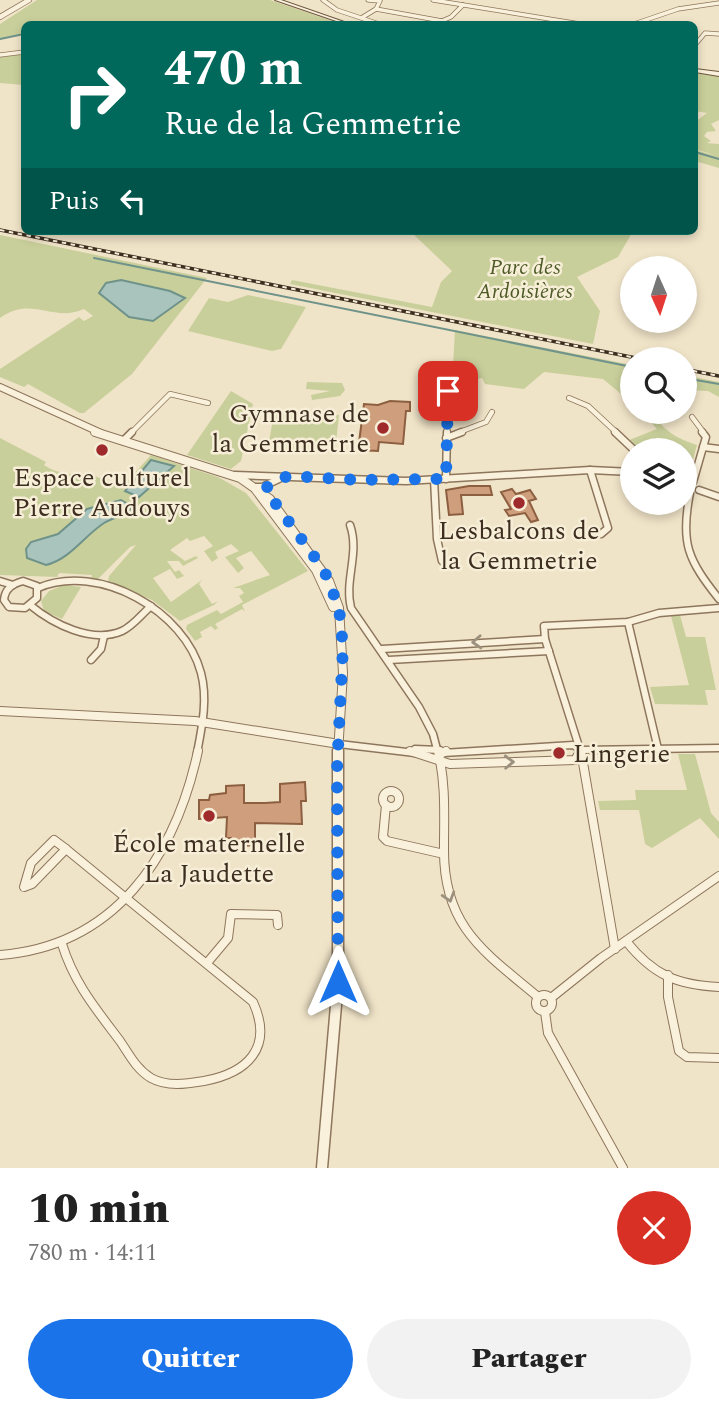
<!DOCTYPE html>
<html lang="fr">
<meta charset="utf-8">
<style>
body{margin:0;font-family:Spectral,serif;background:#f2f2f2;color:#222;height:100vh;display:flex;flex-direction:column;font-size:26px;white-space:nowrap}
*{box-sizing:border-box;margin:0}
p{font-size:23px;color:#767676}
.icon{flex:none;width:38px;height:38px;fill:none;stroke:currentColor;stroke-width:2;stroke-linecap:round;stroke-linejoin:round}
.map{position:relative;height:1168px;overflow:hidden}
.panel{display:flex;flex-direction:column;background:#fff;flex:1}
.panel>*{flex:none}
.guide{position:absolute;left:21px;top:21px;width:677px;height:214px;border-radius:10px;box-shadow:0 4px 10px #0003;background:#00695c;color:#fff;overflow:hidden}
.needle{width:46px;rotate:177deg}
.fabs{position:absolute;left:620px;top:256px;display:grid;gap:14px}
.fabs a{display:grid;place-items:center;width:77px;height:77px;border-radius:50%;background:#fff;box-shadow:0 4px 10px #0003;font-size:35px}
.pin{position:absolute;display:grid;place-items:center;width:60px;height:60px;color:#fff;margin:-30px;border-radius:14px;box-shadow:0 4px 10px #0006}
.me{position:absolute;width:77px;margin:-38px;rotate:0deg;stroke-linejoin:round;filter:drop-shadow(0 0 5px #0008)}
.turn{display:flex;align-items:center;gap:24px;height:147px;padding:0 28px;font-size:32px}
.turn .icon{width:91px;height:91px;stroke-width:2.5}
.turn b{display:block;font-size:49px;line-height:60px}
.then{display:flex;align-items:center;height:66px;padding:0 28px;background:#0003;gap:14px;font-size:26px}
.round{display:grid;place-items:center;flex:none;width:74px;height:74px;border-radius:37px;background:#f2f2f2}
.head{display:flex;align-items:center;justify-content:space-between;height:119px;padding:0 28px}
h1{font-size:42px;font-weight:800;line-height:52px}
.action{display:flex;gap:14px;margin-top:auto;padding:14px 28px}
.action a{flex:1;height:80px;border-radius:42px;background:#1a73e8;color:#fff;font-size:28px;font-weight:800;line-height:80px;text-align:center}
.action a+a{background:#f2f2f2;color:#222}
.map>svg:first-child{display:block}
</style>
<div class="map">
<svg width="719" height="1168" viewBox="0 0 719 1168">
<rect width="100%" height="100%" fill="#f0e4c8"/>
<g fill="#c9cf9b">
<path d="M37,0H270L341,24H24V34L0,39V24Z"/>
<path d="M24,54V85L0,83V57Z"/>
<path d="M695,73L719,76V120L711,124L716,131L707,132L704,136L711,141L707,143L719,144V168L695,161V150L717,156L695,149V122L707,113L695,111V102L699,103L695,101Z"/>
<path d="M405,231H633L618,257L577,277L600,311L593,344L290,284L292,280L432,307L441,282L452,271L411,232Z"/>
<path d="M0,235L207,278L132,374L84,413H80L28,384L24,387L0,377V369L70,323L79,317L84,321L93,316L84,309C52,323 32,295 0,318Z"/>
<path d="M248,295L306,307L281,349L272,351L188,331L209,298L228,302Z"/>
<path d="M455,330L632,365V403L603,379L544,372L524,389L485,384L482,378L452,384Z"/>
<path d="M684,375L719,382V397L708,391L684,390Z"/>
<path d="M307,382L342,383L345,390L340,396L312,400L311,395L330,391L306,389Z"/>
<path d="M231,391L253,404L241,461L231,469L187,455Z"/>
<path d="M641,411H652C663,431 676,438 697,445L688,478H684V450H640L629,440L657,429Z"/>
<path d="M274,412L339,415L335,452L268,449Z"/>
<path d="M0,438L46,462L44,465C59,475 70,472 86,478L90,474L122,487L151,455L218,477L246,493L308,571L242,605L245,612L242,609L215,624L218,628L215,630L211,626L200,632L202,637L195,641L186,629L187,625L217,610L221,614L243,602L239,596L244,593L240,588H233L270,575L251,551L236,558L244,568L238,573L225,557L239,551L231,544L215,552L218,558L212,562L204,551L213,546L204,536L190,541L187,538L170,550L185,561L196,556L198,558L183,566L179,561H167L175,572L179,570L184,576L177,579L170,569L153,578L171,602L202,580L199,584L212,604L218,601L214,605L180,621L152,600L108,582L109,576L136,545L130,547L98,579H91L92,575L59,573L57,577L0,575Z"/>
<path d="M64,585L81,587L62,619L44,611L41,601L49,591Z"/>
<path d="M680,615L686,637H705L716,690H705L708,705L655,704L650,687L689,685L671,616Z"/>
<path d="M678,754H695L711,813L719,822V839L700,818L652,848L645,844L639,810H600L598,801L636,800L635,790H687Z"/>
</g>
<g fill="#a9c4bc" stroke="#6f938a" stroke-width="2">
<path d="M121,280L170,291L185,298L153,321L129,317L99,293L106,283Z"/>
<path d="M151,460L174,466L139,497L125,491Z"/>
<path d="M121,500L133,507C124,516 114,517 104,523C83,537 70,559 46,565L27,558L26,549L31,542L58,534L87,509Z"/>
</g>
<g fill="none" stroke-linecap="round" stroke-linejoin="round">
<g stroke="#6f938a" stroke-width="2">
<path d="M0,39L24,34"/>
<path d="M695,152L719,159"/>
<path d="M94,258L632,367"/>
<path d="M684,378L719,384"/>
</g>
</g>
<g fill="#cf9f7d" stroke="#8d5f41" stroke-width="2">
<path d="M390,401L410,402V411H406L403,444L379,442L378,451L358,450L364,404L378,405Z"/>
<path d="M469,486H490L492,495H461L463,514L449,515L446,490Z"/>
<path d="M512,489L516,494L530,490L536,499L529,501L538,520L531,522L525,513L509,516L505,510L511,509L501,492Z"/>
<path d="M305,782L306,801H301L302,824L255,823V845L231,847V838H226L227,817L199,819V800H209L210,795L226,793V786L244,785V803H265L280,802V784Z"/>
</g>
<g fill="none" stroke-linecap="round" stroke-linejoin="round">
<g stroke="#8d765c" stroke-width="5">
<g id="minor-far3">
<path d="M323,0L337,10L379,24"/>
<path d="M433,0L580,24"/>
<path d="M376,9L442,21"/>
<path d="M363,17L376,9L380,1L368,0"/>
<path d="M435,24L451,17L463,5"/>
<path d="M634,24L678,9L719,3"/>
<path d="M695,45L705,33L719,34"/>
<path d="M0,55L24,52"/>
</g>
</g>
<g stroke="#8d765c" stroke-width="6">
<g id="minor-far2">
<path d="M569,398L588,406L617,433"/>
<path d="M692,417L704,433"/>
<path d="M131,433L170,394L208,403"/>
<path d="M447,433L448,379"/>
<path d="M457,433L486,422L492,412"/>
</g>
</g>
<g stroke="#8d765c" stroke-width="9">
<g id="minor-far1">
<path d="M615,432L634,450"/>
<path d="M446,438L462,432"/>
<path d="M123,441L132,432"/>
<path d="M703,447L719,449"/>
<path d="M590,470L608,528L601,534"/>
<path d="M235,475L406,481L590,470L632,472"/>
<path d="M434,479L437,539L442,561"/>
<path d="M446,479L447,432"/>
<path d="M693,482L706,437L702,432"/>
<path d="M254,487H262L281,478"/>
<path d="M699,490L719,497"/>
<path d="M690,493C680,543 688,560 719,599"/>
<path d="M350,525C360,553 344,580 351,608L419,707L433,734L438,753"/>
<path d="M0,581L13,585"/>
<path d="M23,581L37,586V598L25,608L9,607L4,600C5,588 13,584 23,581Z"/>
<path d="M38,588C99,562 185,611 201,673C208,699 202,727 197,753"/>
<path d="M30,605C53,624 92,644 122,631C133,626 142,614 151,606"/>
<path d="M628,622L658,749"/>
<path d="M382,649L545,639"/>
<path d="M91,660L101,649L104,636"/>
<path d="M389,660L549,651"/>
<path d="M339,744L415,753"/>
<path d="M415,749L440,750"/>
<path d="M581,750L719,748"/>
<path d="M443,753L573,745L581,750"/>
<path d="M581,753L545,639L544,626L628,622L659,613L719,608"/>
</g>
</g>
<g stroke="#8d765c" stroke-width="10">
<g id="minor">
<path d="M410,751L450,764L575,760L580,752"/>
<path d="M438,751C446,784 444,815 444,848C443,926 483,951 538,997"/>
<path d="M581,751L615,949"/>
<path d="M439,755L446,751"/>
<circle cx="391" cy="799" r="8"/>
<path d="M386,805L383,837L387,841L444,854"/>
<path d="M54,840L66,849L32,884L24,887L31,863Z"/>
<path d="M626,941C653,975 677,985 719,987"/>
<path d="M62,944C74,983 96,1009 120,1041C129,1054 136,1069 151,1078C167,1087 186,1084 204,1081C247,1073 274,1048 253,1002L66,849"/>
<path d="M0,955C115,946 175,857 198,751"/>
<path d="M207,963L228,938L231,914L277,915L278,925"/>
<path d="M668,975V997L679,1051L687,1057L719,1058"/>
<circle cx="544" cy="1003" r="8"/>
<path d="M551,998L601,958L719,876"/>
<path d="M545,1012L548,1033L623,1168"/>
</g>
</g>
<g stroke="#8d765c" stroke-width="6">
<path id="tertiary-far3" d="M0,17L29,0"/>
</g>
<g stroke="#8d765c" stroke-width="8">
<path id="tertiary-far2" d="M0,387L101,433"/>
</g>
<g stroke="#8d765c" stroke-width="10">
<g id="tertiary-far1">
<path d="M95,432L240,478L270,499L329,581L339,608L343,673L338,753"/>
<path d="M256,490L316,570L333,607"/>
<path d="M0,711L195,721L339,744"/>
</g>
</g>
<g stroke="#8d765c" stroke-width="13">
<path id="tertiary" d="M322,1168L338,982V751"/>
</g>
<g stroke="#6f573f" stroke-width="2">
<g id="secondary">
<path d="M275,0H281L350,24H345Z"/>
<path d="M695,69L719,72V76L695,72Z"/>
</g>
</g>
<use href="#minor-far3" stroke="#faf1dc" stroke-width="3.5"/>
<use href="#minor-far2" stroke="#faf1dc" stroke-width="4.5"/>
<use href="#minor-far1" stroke="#faf1dc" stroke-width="6"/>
<use href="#minor" stroke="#faf1dc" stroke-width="8"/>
<use href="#tertiary-far3" stroke="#faf1dc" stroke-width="4.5"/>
<use href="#tertiary-far2" stroke="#faf1dc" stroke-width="6"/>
<use href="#tertiary-far1" stroke="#faf1dc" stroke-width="8"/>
<use href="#tertiary" stroke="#faf1dc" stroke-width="10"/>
<use href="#secondary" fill="#faf1dc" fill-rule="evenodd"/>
<g stroke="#3d2e20" stroke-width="3.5">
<g id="rail">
<path d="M0,230L641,359"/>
<path d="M684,369L719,376"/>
</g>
</g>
<use href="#rail" stroke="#f7eed8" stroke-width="2" stroke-dasharray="4.5" stroke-linecap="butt"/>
</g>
<defs><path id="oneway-chevron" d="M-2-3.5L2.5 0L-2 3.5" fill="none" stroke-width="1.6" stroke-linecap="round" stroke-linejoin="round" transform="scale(1.75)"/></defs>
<g stroke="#9c907e">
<use href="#oneway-chevron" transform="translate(477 642) rotate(177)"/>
<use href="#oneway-chevron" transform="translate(509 762) rotate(-2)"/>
<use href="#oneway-chevron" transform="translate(449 897) rotate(73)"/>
</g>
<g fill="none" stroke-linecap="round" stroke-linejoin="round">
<path stroke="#1a73e8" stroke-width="12" stroke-dasharray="0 21.6" d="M338,982L337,769L343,647L339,608L324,570L265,489L276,479L291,476L360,480L446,479L448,391"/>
</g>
<g fill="#9e2a2b" stroke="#f7eed8" stroke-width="2.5">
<circle cx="383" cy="428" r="7"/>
<circle cx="102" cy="450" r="7"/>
<circle cx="519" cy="503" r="7"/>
<circle cx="559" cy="753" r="7"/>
<circle cx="209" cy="816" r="7"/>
</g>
<g text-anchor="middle" stroke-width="5" stroke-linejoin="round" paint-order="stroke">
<g font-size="21" font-style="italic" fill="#4d5a26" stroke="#f7eed8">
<text x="525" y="274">Parc des<tspan x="525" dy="24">Ardoisières</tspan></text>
</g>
<g font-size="26" fill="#3d2e20" stroke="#f7eed8">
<text x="369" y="422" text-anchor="end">Gymnase de<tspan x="369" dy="30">la Gemmetrie</tspan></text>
<text x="102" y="486">Espace culturel<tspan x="102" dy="30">Pierre Audouys</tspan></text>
<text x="519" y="539">Lesbalcons de<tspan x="519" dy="30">la Gemmetrie</tspan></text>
<text x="573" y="762" text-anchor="start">Lingerie</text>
<text x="209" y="852">École maternelle<tspan x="209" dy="30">La Jaudette</tspan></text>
</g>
</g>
</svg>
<div class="fabs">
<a><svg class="needle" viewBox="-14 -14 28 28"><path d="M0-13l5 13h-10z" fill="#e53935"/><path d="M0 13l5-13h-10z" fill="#767676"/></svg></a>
<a><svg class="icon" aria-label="search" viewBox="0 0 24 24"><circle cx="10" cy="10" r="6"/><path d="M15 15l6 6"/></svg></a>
<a><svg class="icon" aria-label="layers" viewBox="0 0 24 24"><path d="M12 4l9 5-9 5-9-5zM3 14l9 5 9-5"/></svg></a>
</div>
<div class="pin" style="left:448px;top:391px;background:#d93025"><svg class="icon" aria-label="arrive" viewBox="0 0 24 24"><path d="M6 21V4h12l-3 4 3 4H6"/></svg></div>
<svg class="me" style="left:338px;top:982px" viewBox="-20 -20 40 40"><path d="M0-17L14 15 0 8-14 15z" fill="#1a73e8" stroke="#fff" stroke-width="4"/></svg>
<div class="guide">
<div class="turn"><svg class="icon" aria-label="right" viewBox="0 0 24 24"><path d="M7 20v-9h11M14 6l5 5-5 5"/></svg><div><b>470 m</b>Rue de la Gemmetrie</div></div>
<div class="then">Puis<svg class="icon" aria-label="left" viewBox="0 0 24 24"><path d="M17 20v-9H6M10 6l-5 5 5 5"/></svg></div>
</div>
</div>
<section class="panel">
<div class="head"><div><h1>10 min</h1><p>780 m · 14:11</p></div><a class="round" style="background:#d93025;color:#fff"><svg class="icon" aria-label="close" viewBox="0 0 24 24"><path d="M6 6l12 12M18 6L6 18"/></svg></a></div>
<div class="action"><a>Quitter</a><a>Partager</a></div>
</section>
